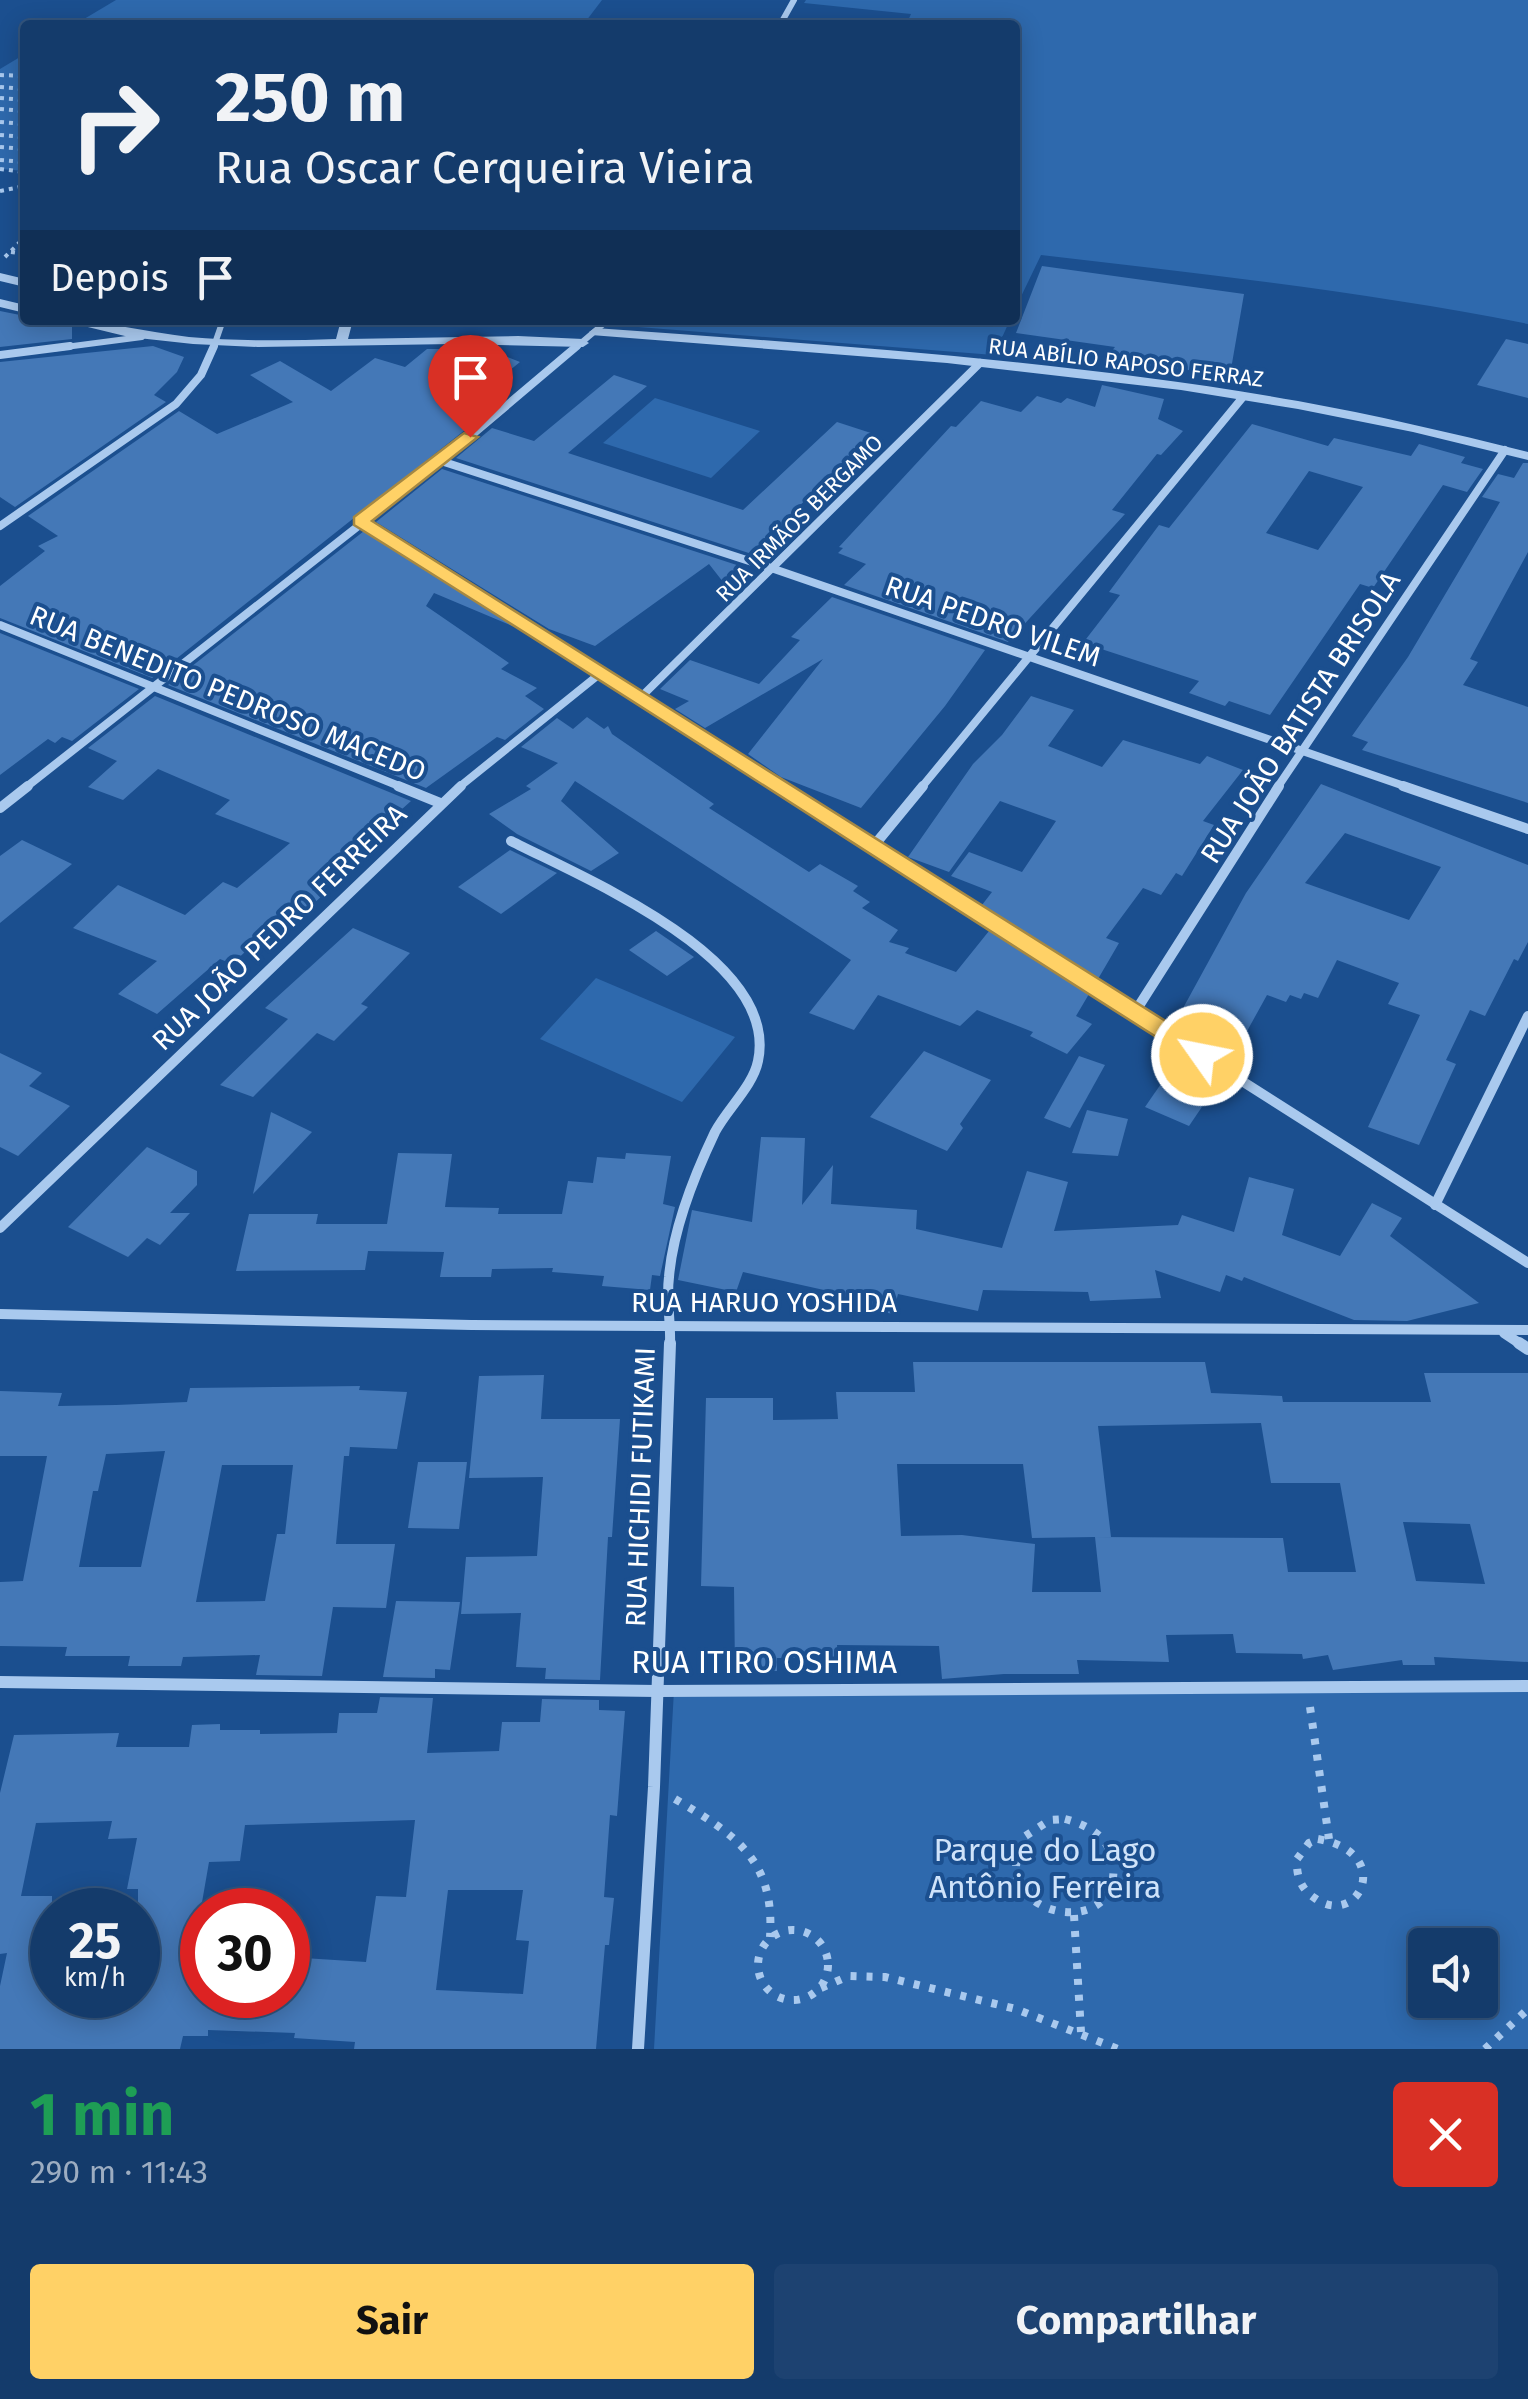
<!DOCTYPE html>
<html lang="pt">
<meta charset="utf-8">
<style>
body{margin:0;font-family:"Fira Sans",sans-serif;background:#1d4271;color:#f1f3f6;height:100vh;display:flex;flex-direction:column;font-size:38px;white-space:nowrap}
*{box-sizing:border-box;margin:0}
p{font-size:32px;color:#9dadc1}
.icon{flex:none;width:55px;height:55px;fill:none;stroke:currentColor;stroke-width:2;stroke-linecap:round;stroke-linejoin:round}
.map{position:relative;height:2049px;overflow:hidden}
.sheet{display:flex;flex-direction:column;background:#143b6b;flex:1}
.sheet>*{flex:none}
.guide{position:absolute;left:20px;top:20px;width:1000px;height:305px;border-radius:10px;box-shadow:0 5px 25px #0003,0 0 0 2px #33557e;background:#143b6b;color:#f1f3f6;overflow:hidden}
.fabs{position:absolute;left:1408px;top:1928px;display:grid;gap:20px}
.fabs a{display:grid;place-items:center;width:90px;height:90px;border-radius:10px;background:#143b6b;box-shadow:0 5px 25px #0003,0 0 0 2px #33557e;font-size:50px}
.speed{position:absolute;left:30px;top:1888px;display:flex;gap:20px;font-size:50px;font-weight:700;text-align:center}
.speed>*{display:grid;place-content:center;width:130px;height:130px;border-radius:50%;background:#143b6b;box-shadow:0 5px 25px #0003,0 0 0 2px #33557e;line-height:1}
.speed small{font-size:25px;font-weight:400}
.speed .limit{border:15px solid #d22;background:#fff;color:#111}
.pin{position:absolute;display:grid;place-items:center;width:85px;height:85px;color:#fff;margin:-102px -42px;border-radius:50% 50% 50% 0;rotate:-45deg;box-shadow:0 0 10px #0007}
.pin .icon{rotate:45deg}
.me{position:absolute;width:110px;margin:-55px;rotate:303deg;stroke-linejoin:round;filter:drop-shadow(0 0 8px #0008)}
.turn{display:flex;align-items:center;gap:35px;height:210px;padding:0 30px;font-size:45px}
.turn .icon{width:130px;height:130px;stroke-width:2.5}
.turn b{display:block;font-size:70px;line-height:85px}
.then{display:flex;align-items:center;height:95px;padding:0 30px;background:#0003;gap:20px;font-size:38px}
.round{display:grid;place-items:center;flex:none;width:105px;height:105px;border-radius:10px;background:#1d4271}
.head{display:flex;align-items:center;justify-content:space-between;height:170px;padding:0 30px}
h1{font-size:60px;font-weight:700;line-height:75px;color:#1e9e55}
.action{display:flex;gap:20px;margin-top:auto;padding:20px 30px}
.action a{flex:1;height:115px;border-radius:10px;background:#ffd166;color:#111;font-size:40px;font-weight:700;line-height:115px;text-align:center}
.action a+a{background:#1d4271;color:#f1f3f6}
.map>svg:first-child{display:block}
</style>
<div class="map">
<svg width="1528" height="2049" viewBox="0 0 1528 2049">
<rect width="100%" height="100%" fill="#1b4f8f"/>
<g fill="#2e69ad" fill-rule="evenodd">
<path d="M116,0H602L583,25H74Z"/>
<path d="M806,0H1528V324C1367,292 1204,274 1041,255L1015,309V25H906L911,14L804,3Z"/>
<path d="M25,54V171L0,169V69Z"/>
<path d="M618,320H1010L994,355L613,325Z"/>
<path d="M655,398L760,431L711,478L603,443Z"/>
<path d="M596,978L735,1037L682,1102L540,1039Z"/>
<path d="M1528,1685V2049H654L674,1690ZM1425,1945H1480V2000H1425Z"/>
</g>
<g fill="#4478b7" fill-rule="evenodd">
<path d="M1042,266L1244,294L1230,375L1104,360L1115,347L1016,333Z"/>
<path d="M0,311L25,316V320L72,327V339L0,347Z"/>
<path d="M1506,339L1528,344V398L1477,385Z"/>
<path d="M153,346L184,357L177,372L154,395L166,402L15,507L0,497V362Z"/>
<path d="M427,349H487L520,362L455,415L475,422L152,678L0,618V586L45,551L38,546L58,536L28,516L179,411L217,434L293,402L250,375L280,361L331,391L375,358L405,367Z"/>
<path d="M614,375L647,386L568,453L743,510L837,422L874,434L793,512L800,514L758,556L456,458L492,428L534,441Z"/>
<path d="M1102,385L1164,399L1158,419L1183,431L1161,455L1157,454L1112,510L1125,514L1008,642L844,585L866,564L838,553L843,548L839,547L951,426L956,427L981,401L1021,412L1037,396L1061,403L1067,398L1095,407Z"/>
<path d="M1252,424L1328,446L1334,438L1411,456L1419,444L1465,457L1461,463L1483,469L1467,492L1443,485L1373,588L1360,584L1270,715L1229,701L1225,706L1189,693L1199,681L1083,643L1120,595L1109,592L1159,525L1169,528ZM1309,471L1363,487L1318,550L1266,533Z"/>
<path d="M1523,463H1528V552L1470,659L1478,662L1463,685L1528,707V803L1362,750L1368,742L1352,736L1408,657L1500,502L1482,497L1498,474L1514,478Z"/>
<path d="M442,469L746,568L727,587L709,564L595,646L549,629L376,522Z"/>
<path d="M364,531L524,631L434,593L426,606L509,663L501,669L537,688L525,696L544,709L505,740L497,737L426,788L168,685Z"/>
<path d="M832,597L985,650L945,706L861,808L781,777L748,754L823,659L705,728L675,709L689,701L660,689L690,660L759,684L800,640L791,637Z"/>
<path d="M0,633L139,689L72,741L62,737L55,743L48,739L0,775Z"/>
<path d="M155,696L411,801L312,890L323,895L300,916L290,910L232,964L220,959L157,1014L118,994L157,961L73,928L118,885L185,915L223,882L237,888L290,843L215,814L230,800L158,769L123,800L88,787L117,761L88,748Z"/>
<path d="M1031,696L1074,710L1048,746L1102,767L1123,740L1200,764L1207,756L1243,770L1203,821L1214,825L1182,876L1176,873L1161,895L1143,888L1106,938L1119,943L1098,979L982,905L992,892L951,876L969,852L1022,872L1056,821L1000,801L949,872L908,857L973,764L1002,735Z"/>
<path d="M587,717L604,729L608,726L612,734L714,804L709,808L809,872L820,864L858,886L853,891L870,902L862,908L898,930L889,942L909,948L905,953L956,972L989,931L1089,994L1076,1016L1092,1024L1067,1054L1030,1036L1033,1032L977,1010L960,1026L878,995L854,1030L809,1013L851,960L575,781L561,801L619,853L591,871L517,834L489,814L531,789L526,786L558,763L521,747L557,718L573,729Z"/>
<path d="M1321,784L1528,865V942L1518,961L1514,959L1485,1016L1470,1010L1446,1060L1456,1064L1419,1145L1368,1127L1420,1015L1388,1004L1399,983L1337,960L1318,998L1304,993L1301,999L1290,995L1286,1002L1267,995L1246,1033L1182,1010L1246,893ZM1345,833L1441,867L1409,920L1305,883Z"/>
<path d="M22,840L72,864L0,923V856Z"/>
<path d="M510,850L557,873L501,914L458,887Z"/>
<path d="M353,928L410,953L361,1004L368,1007L334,1041L317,1033L253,1097L220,1085L288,1019L265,1008Z"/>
<path d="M656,931L694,957L667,976L629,950Z"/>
<path d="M924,1051L991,1080L960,1124L963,1128L947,1151L870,1117Z"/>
<path d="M0,1053L42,1073L29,1086L70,1106L18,1156L0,1147Z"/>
<path d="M1079,1056L1105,1065L1070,1128L1044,1118Z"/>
<path d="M1165,1078L1208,1098L1189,1126L1145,1107Z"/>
<path d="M1087,1110L1128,1119L1118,1156L1072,1153Z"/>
<path d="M271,1112L312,1132L253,1194Z"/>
<path d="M761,1137L805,1138L802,1205L833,1165L831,1204L917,1210L916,1229L1002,1248L1027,1171L1068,1182L1054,1231L1178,1225L1182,1215L1234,1232L1249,1177L1294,1189L1282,1235L1340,1256L1372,1203L1402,1218L1390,1236L1479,1303L1407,1321L1354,1320L1244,1277L1242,1281L1226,1275L1220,1292L1155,1270L1161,1298L1090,1301L1088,1292L983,1290L978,1311L898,1294L893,1314L839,1303L842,1294L743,1272L736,1292L678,1280L692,1210L752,1222Z"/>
<path d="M147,1147L197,1171V1185L170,1213H190L160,1245L147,1238L128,1257L68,1227Z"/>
<path d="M398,1153L452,1154L445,1207L499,1208L498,1214H562L568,1181L593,1183L597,1157L625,1159L626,1153L671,1156L663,1204L675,1207L660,1276L652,1275L650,1290L602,1286L604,1276L552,1272L553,1268L492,1269L491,1277H440L444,1252L368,1251L365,1270L236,1271L249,1214H318L316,1224H387Z"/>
<path d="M913,1362H1205L1211,1393L1282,1396L1283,1402H1431L1424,1373H1528V1662L1434,1657L1435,1665H1403L1402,1660L1333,1670L1328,1655L1303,1659L1302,1654L1236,1653L1233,1634L1166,1635L1169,1662L1077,1660L1079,1674H1004L942,1679L939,1646L837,1645L838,1658H777V1671L735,1672L734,1587L701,1586L706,1398H773V1420L838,1419L836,1392H915ZM1261,1423L1271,1483H1340L1356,1572H1288L1283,1538L1095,1537H1111L1098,1426ZM897,1464H1023L1032,1538L1095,1537L1101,1592H1032L1035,1544L962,1535L901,1536ZM1403,1522L1470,1524L1485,1584L1416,1581Z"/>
<path d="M544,1375L541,1419H620L612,1537H608L600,1680L545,1679L546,1668L516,1667L521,1613L461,1614L466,1557L537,1556L543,1477L469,1478L479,1376Z"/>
<path d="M360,1386L359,1390L407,1392L397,1449L350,1447L349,1456H344L336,1544H395L386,1608L333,1607L322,1676L256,1675L260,1655L183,1657L181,1666H128L130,1656H65L67,1647L0,1646V1582L23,1581L47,1456H0V1391L62,1393L58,1406L116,1405L187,1402L190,1388ZM165,1451L141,1567H79L93,1491H98L106,1454ZM222,1465H293L285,1534H277L265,1601L196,1602Z"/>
<path d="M418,1462H467L459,1529L408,1528Z"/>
<path d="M396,1601L460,1602L450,1670L435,1669V1678L383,1677Z"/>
<path d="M380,1697L433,1698L427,1753L499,1751L502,1722H540L542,1699L599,1700V1710L625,1711L617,1816L610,1815L604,1897L614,1898L609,1945H605L596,2049H354L355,2042L294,2038L295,2033L208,2030V2036H183L180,2049H0V1986L7,1953L0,1954V1793L14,1735L119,1733L116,1747H189L192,1725L220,1724V1730H260V1734L337,1733L339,1713H377ZM415,1820L406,1897L376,1896L366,1962L288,1957V1995H202V1960H192L209,1862L240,1861L245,1825ZM112,1821L108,1839L137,1838L127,1889H138V1995H52V1896H21L36,1823ZM448,1890H523L516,1940L529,1941L523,1994L436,1990Z"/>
</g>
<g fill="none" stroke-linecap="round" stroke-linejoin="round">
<g stroke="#a9c9ee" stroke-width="4" stroke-dasharray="4 5" stroke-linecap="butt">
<path d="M0,75L25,76"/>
<path d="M0,87L25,89"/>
<path d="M0,98L25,100"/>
<path d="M0,109L25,111"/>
<path d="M0,122L25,124"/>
<path d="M0,135L25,137"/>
<path d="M0,147L25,149"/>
<path d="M0,160L25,162"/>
<path d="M0,169L25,172"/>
<path d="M0,191L25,186"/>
<path d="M11,252L25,254"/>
<path d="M5,257L25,237"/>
</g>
<g stroke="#a9c9ee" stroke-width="8" stroke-dasharray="6 10" stroke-linecap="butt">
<path d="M1310,1707L1329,1839"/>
<path d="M675,1799C736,1835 775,1860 770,1937"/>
<path d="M1065,1819C1088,1825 1110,1837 1113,1863C1121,1934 1017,1922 1016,1867C1016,1858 1022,1846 1024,1837L1050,1820Z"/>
<path d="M1318,1839C1396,1853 1358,1928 1316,1899C1301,1890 1296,1876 1297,1859L1309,1843Z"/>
<path d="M1074,1915L1081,2032"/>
<circle cx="793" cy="1965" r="35"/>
<path d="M821,1988L849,1976L885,1977L1016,2009L1118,2049"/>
<path d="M1485,2049L1528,2009"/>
</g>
<g stroke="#a9c9ee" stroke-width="6">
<path d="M780,25L794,0"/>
<path d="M50,349L142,337"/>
<path d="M213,349L223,320"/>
<path d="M574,349L608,320"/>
</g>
<g stroke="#a9c9ee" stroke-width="8">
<path d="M0,355L70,346"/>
<path d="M441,461L774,569L1410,788"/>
<path d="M361,521L642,696L782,788"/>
<path d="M0,526L176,404L201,375L214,346"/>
<path d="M0,625L404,788"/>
<path d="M642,696L980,363"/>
<path d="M25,788L441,461L577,346"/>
<path d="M458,788L602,672"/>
<path d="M921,788L1243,397"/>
<path d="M1277,788L1505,450"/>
</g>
<g stroke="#a9c9ee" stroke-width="10">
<path d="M398,786L440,803"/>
<path d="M778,786L1528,1263"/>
<path d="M1403,786L1528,829"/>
<path d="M0,808L28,786"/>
<path d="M511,841C583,878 780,958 758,1061C753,1086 727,1109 715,1132C694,1176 673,1228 669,1277C666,1300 671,1322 670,1345"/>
<path d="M872,848L923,786"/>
<path d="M1135,1012L1279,786"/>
<path d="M1435,1205L1528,1016"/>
<path d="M0,1228L461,786"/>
<path d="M0,1314L471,1325L1528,1330"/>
<path d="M1504,1333L1522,1345"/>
</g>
<g stroke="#a9c9ee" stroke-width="12">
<path d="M1519,1343L1528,1349"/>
<path d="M0,1682L657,1691L1528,1686"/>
<path d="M638,2049L654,1787L670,1343"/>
</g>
<g fill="#a9c9ee" fill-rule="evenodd">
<path d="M0,273L25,279V287L0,281Z"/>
<path d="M0,299L25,305V313L0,307Z"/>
<path d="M59,320C102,320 146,332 189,337C237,341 287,341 336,339L341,320H353L348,339L518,336L583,339L589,343L583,347L453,344L258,347L193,344L129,337Z"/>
<path d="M508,320H611L612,322L606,326L514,324Z"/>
<path d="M595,328C830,345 1066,360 1298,401C1375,415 1452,433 1528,452V460L1413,432L1298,409L1181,390L947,363L591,335L589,332Z"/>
</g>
</g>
<path fill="#ffd166" stroke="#a68842" stroke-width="2.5" d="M464,433L478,437L372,521L1210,1049L1213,1055L1210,1061H1194C913,883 636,701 354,525V517Z"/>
<g text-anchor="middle" stroke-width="8" stroke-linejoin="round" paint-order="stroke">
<g font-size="22" fill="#fff" stroke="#1b4f8f">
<text transform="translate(1126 362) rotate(7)" y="8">RUA ABÍLIO RAPOSO FERRAZ</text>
<text transform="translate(799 518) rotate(-45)" y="8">RUA IRMÃOS BERGAMO</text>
</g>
<g font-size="28" fill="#fff" stroke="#1b4f8f">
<text transform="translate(993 621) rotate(19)" y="10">RUA PEDRO VILEM</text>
<text transform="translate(228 693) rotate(22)" y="10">RUA BENEDITO PEDROSO MACEDO</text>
<text transform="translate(1300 717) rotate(-57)" y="10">RUA JOÃO BATISTA BRISOLA</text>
<text transform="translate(279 927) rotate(-44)" y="10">RUA JOÃO PEDRO FERREIRA</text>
<text x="764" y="1312">RUA HARUO YOSHIDA</text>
<text transform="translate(640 1487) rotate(-88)" y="10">RUA HICHIDI FUTIKAMI</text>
</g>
<g font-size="32" fill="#fff" stroke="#1b4f8f">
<text x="764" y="1673">RUA ITIRO OSHIMA</text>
</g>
<g font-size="32" fill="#cfe3fa" stroke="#1b4f8f">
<text x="1045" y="1861">Parque do Lago<tspan x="1045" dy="37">Antônio Ferreira</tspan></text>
</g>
</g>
</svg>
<div class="fabs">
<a><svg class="icon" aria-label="sound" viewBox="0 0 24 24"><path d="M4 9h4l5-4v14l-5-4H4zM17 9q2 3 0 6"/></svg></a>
</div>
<div class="speed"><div>25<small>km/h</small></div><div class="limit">30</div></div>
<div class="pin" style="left:470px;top:437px;background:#d93025"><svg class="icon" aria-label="arrive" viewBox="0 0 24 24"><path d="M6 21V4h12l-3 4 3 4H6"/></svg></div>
<svg class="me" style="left:1202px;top:1055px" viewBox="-20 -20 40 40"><circle r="17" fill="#ffd166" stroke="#fff" stroke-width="3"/><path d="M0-11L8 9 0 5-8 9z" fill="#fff"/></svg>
<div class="guide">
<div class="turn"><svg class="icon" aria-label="right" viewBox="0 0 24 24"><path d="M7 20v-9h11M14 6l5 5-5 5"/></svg><div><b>250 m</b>Rua Oscar Cerqueira Vieira</div></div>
<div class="then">Depois<svg class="icon" aria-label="arrive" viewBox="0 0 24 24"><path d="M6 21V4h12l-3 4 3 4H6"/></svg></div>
</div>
</div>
<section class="sheet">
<div class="head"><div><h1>1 min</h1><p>290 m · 11:43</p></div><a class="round" style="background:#d93025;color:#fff"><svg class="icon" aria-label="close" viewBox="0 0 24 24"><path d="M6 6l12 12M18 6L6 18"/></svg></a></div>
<div class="action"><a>Sair</a><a>Compartilhar</a></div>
</section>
